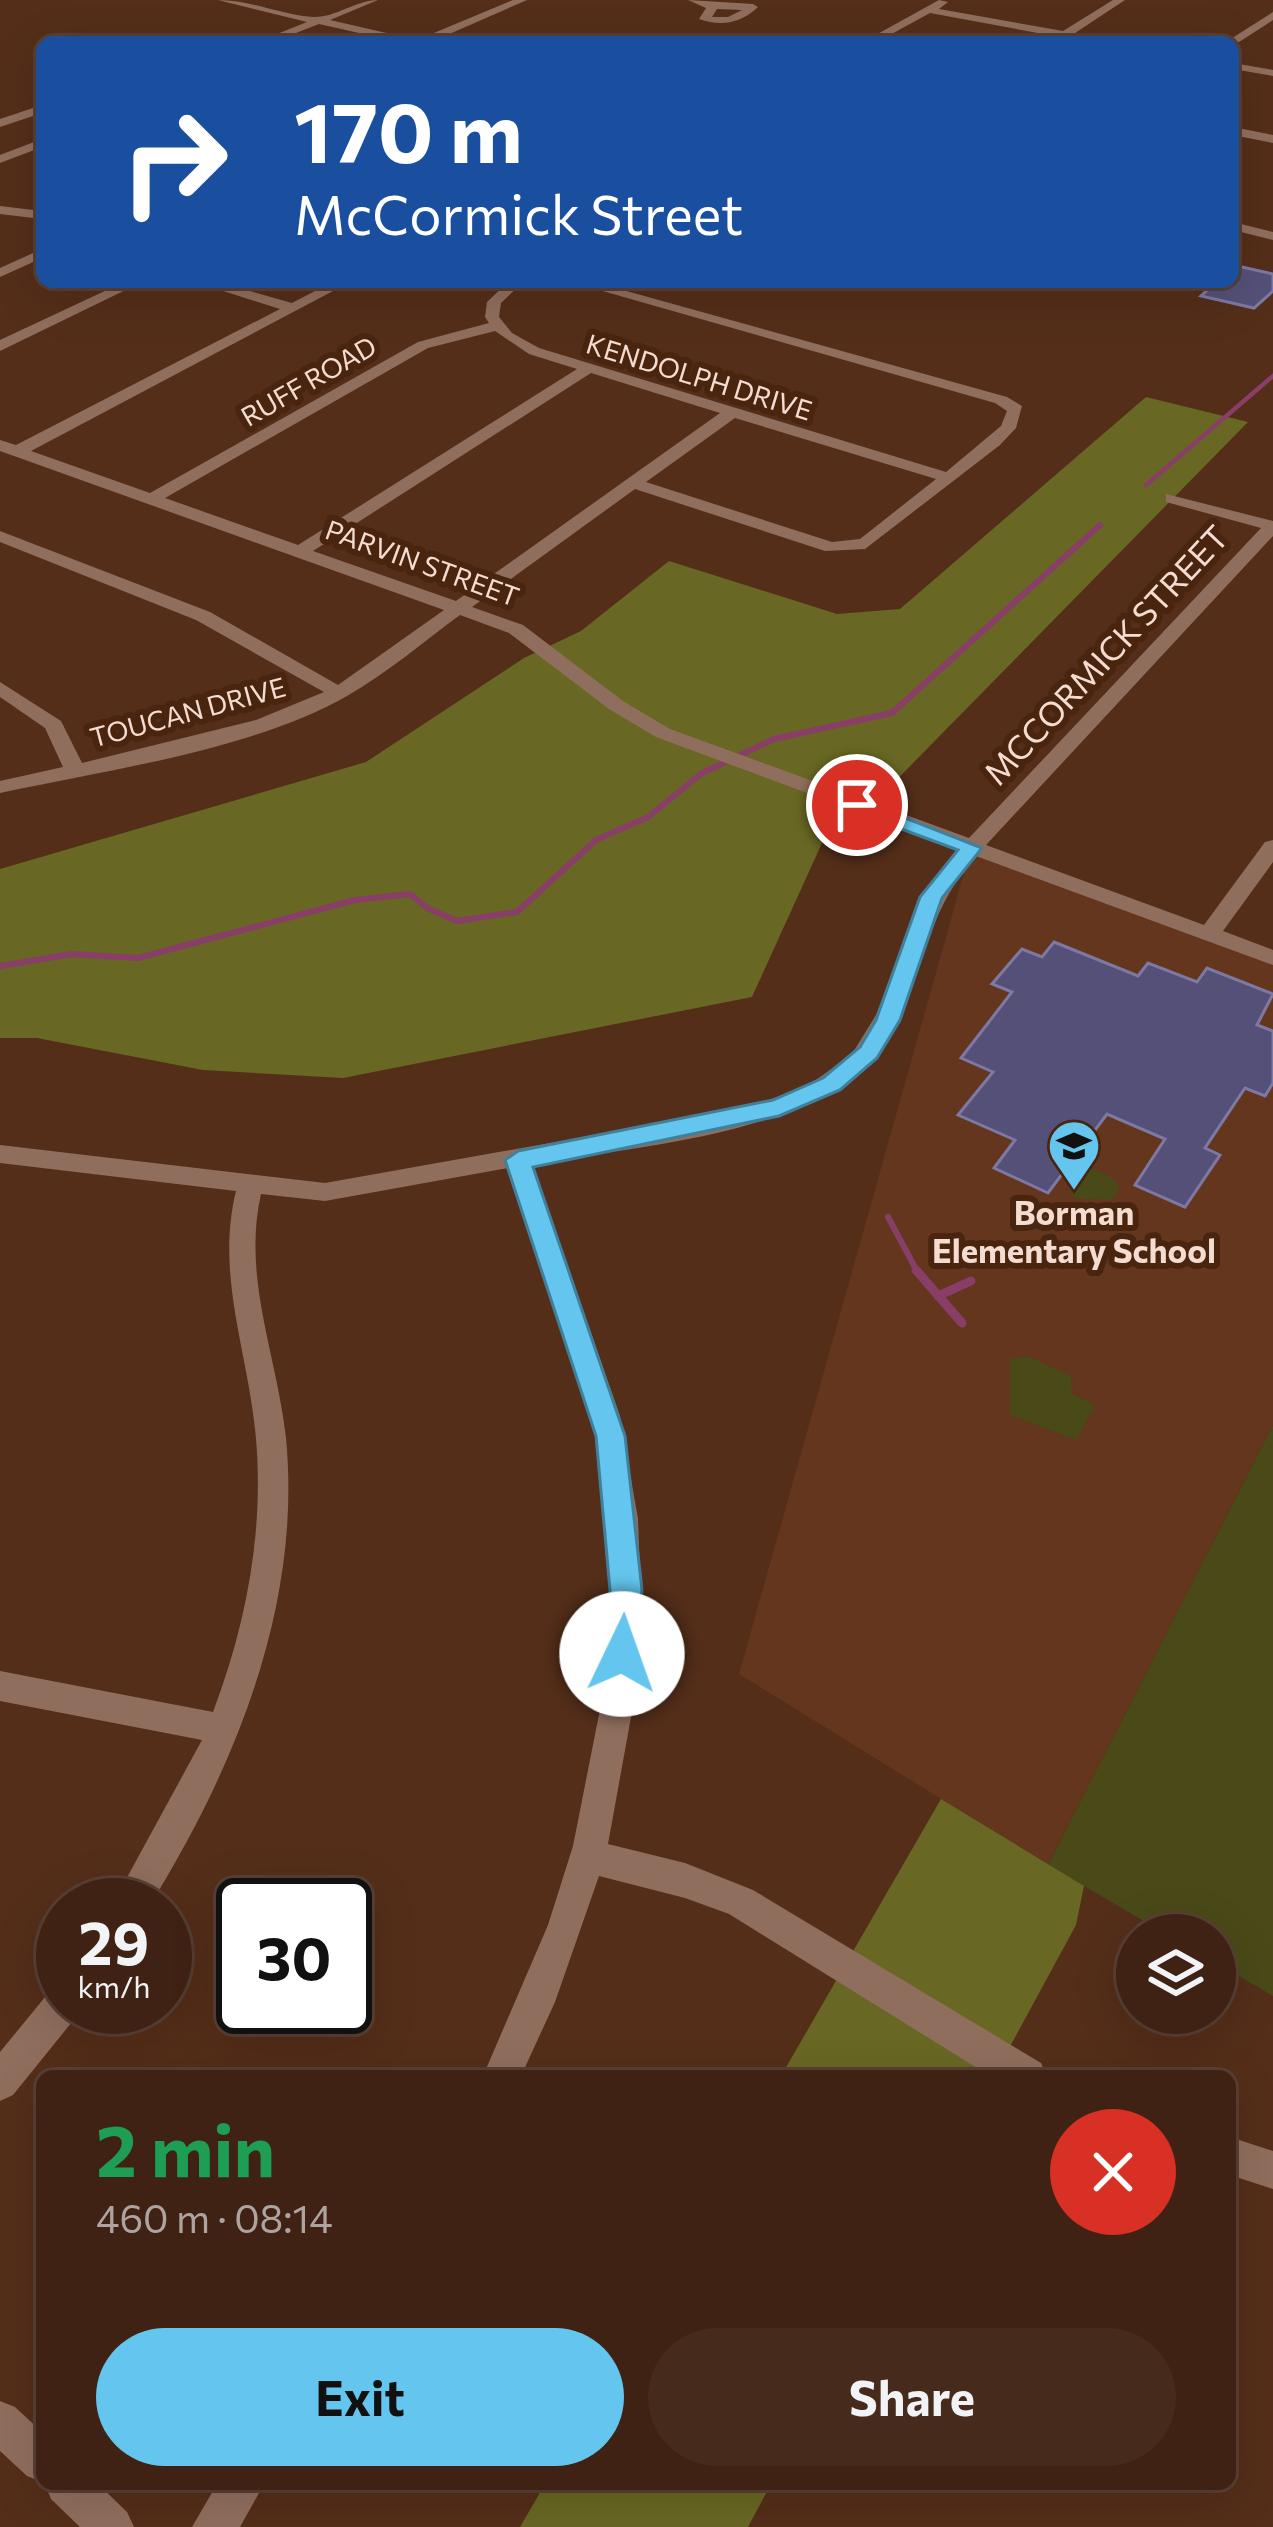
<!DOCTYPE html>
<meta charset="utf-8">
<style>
body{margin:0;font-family:Commissioner,sans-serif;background:#462a1c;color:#f1f3f6;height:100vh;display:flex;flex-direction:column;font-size:45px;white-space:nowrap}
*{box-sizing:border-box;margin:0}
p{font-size:39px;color:#ada4a0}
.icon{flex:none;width:66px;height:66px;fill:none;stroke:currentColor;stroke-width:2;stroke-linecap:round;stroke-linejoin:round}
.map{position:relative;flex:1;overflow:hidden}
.sheet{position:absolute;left:36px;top:2070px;width:1200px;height:420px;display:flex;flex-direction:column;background:#3f2213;border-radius:18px;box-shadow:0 12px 48px #0002,0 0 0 3px #583f33}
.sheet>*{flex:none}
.guide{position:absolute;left:36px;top:36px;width:1203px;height:252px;border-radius:18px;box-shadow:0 12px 48px #0002,0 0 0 3px #583f33;background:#1a4fa0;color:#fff;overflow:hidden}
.buttons{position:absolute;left:1116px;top:1914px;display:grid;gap:24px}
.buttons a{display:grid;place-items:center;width:120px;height:120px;border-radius:50%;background:#3f2213;box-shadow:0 12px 48px #0002,0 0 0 3px #583f33;font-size:60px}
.speed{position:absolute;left:36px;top:1878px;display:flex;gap:24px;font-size:60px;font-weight:700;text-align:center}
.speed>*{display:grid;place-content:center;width:156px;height:156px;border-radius:50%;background:#3f2213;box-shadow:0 12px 48px #0002,0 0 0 3px #583f33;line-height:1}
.speed small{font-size:30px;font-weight:400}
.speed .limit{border:6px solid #111;border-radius:18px;background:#fff;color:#111}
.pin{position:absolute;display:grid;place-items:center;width:102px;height:102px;color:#fff;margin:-51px;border:6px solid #fff;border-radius:50%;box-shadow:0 3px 12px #0007}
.me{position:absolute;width:132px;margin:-66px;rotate:3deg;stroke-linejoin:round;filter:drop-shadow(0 0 9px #0008)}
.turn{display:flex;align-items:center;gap:42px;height:252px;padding:0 60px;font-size:54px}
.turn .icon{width:156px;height:156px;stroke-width:2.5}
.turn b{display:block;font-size:84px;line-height:102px}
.round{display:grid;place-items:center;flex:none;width:126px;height:126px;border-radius:63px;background:#462a1c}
.summary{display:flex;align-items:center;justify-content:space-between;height:204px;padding:0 60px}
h1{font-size:72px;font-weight:700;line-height:90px;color:#1e9e55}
.action{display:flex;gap:24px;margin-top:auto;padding:24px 60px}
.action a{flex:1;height:138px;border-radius:72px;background:#64c5ee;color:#111;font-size:48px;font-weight:700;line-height:138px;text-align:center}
.action a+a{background:#462a1c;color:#f1f3f6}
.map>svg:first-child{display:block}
</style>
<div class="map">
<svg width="1273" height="2527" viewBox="0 0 1273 2527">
<rect width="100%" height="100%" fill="#542e19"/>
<path fill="#63361d" d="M971,848L1273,959V1425L1048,1865L739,1674Z"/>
<g fill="#4a4918">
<path d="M1081,1164L1111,1177L1120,1188L1112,1200L1079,1199L1069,1193Z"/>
<path d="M1028,1356L1071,1376L1072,1394L1095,1405L1077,1440L1010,1415V1359Z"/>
<path d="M1273,1425V1996L1215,1962V1935H1168L1048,1865Z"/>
</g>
<g fill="#686723">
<path d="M1146,397L1248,422L865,812L837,810L752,997L343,1078L203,1070L37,1038H0V869L366,762L524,658L581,631L669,561L837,614L900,609Z"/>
<path d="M941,1799L1084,1886L1076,1925L994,2076H781Z"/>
<path d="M545,2484H771L748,2527H520Z"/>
</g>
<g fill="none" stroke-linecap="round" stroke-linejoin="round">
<path stroke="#883e67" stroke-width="4.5" d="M1146,485L1273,376"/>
<g stroke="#883e67" stroke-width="6">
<path d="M0,966L72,954L138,958L355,900L410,894L427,908L457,921L517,912L596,840L648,817L702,773L774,739L892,713L1100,525"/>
<path d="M888,1217L918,1273"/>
</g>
<g stroke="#883e67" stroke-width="9">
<path d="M916,1270L962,1323"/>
<path d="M938,1296L971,1281"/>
</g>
</g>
<g fill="#545078" stroke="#7d79a4" stroke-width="3">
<path d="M1233,265L1273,274V291L1254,308L1201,296L1216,282H1233Z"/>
<path d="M1054,942L1138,976L1148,963L1197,982L1207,968L1273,994L1257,1025L1273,1031V1083L1265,1096L1245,1088L1205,1148L1220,1155L1185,1207L1135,1185L1165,1139L1107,1114L1048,1193L994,1168L1015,1140L958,1115L993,1072L961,1058L1012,992L992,984L1022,949L1042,957Z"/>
</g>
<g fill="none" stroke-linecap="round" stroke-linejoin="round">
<g fill="#906e5d" fill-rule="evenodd">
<path d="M218,0C251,0 281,15 313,17C335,18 356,0 378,0L330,20L417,40L513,0H527L431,42H399L319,24L273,42H257L307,22Z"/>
<path d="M688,0L753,4L758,7C741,23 722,27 699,19L706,8ZM717,9L742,10L728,17H712Z"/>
<path d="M939,0L948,2L939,9L1063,31L1113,0H1125L1075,33L1110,42H1086L930,13L877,42H863Z"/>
<path d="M1273,12V20L1236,44L1226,42Z"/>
<path d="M1233,63L1273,70V76L1233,69Z"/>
<path d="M42,105V113L0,127V119Z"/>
<path d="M1233,127L1273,135V143L1233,135Z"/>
<path d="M42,139V147L0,163V155Z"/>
<path d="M0,206L42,211V219L0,214Z"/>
<path d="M1233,222L1273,232V240L1233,230Z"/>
<path d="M42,249V258L0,277V268Z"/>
<path d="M124,282H142L0,351V340Z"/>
<path d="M195,282H218L292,303L332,282H350L31,451L150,493L418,342L489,323L485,317L487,302L508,282H523L501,303L499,317L512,333L539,348L946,472L1001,426L1007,411L995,403L571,282H594L1007,397L1022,406L1016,428L1000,445L865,549L825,551L635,489L472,607L523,625L623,701L670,729L969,838L1261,528L1166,502V494L1273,521V536L986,845L1204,925L1265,842L1273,840V862L1223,931L1273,950V965L976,856C930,906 922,971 892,1030C838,1135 639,1145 532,1164L620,1416L638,1519L641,1602L637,1684L608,1844L685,1863L753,1890L1041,2063L1047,2076H990L729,1914L685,1898L599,1876L555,2002L521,2076H483L548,1925L573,1846L605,1684L610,1602L607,1519L594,1427L508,1168L325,1201L261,1194C242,1278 277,1355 286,1438C302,1604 236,1766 150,1905H112L202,1740L0,1701V1671L213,1712C246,1625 264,1532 256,1439C249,1354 215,1276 236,1191L0,1163V1145L325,1183L747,1108L809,1085L852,1054L876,1015L921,899L958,849L656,737L609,709L509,633L460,615C423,642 386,674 347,696C253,750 106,770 0,793V781L63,767L45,728L0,697V682L61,721L82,763L256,720L324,692L196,620L0,542V531L210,612L338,685L444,610L0,451V440L16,445L280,309ZM495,331L529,354L577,369L298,545L165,498L428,348ZM591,373L720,413L456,601L313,551ZM735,418L936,479L860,539L832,542L646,482Z"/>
<path d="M63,1986V2007H80L76,2017L13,2095L0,2101V2052L50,1991Z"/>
<path d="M1230,2137L1273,2151V2189L1230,2175Z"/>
<path d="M0,2401L15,2407L42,2432V2482L27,2476L0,2451Z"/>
<path d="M45,2484H98L127,2512L134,2527H80L51,2499Z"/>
<path d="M217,2484H264L240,2527H192Z"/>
</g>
</g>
<path fill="#64c5ee" stroke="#41809b" stroke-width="3" d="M857,799L982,848L942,898L900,1020L877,1058L840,1090L779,1116L533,1167L625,1436L642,1590L634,1664L622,1668L611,1664L606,1654L610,1590L596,1436L505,1160L518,1151L773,1100L823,1078L860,1047L876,1020L920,897L958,850L850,810L846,805Z"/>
<defs>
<g id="school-pin" transform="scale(2.7)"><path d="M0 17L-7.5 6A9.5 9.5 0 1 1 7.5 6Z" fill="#64c5ee" stroke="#49240f"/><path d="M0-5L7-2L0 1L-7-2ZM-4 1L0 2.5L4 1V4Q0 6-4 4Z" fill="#111"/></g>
</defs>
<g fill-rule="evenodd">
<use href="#school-pin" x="1074" y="1146"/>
</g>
<g text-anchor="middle" stroke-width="12" stroke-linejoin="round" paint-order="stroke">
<g font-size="27" fill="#f5dcd0" stroke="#49240f">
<text transform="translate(699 378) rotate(17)" y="9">KENDOLPH DRIVE</text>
<text transform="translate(309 382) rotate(-30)" y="9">RUFF ROAD</text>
<text transform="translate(422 564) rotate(20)" y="9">PARVIN STREET</text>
<text transform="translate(188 713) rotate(-15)" y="9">TOUCAN DRIVE</text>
</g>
<g font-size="33" fill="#f5dcd0" stroke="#49240f">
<text transform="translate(1106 655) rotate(-47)" y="12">MCCORMICK STREET</text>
</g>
<g font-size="33" font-weight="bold" fill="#f5dcd0" stroke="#49240f">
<text x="1074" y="1225">Borman<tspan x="1074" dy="38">Elementary School</tspan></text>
</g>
</g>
</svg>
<div class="buttons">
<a><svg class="icon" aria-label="layers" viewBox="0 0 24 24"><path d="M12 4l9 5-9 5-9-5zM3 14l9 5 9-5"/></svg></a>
</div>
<div class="speed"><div>29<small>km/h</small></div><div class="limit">30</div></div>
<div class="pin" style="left:857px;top:805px;background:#d93025"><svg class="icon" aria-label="arrive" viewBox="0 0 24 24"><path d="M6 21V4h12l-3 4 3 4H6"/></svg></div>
<svg class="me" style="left:622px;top:1654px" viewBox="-20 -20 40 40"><circle r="19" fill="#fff"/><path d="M0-13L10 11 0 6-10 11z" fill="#64c5ee"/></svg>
<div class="guide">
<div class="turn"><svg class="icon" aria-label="right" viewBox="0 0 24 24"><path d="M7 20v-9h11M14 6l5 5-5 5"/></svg><div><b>170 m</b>McCormick Street</div></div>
</div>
<section class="sheet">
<div class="summary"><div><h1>2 min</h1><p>460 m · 08:14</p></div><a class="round" style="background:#d93025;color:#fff"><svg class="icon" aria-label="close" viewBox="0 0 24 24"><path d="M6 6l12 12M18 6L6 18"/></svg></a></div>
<div class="action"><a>Exit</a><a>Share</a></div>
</section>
</div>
